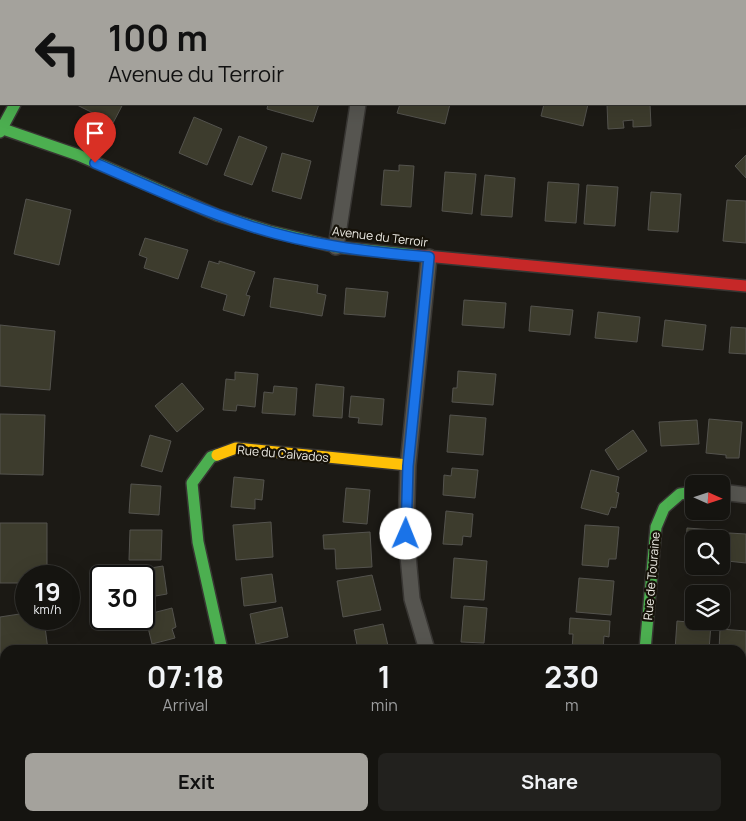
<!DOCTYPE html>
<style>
body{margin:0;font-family:Manrope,sans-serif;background:#22211e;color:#f1f3f6;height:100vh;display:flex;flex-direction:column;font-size:19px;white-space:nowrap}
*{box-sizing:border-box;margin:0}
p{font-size:16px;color:#9d9e9f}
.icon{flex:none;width:28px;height:28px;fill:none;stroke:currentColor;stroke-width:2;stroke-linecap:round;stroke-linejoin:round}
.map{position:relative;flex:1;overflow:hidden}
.drawer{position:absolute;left:0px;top:645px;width:746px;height:176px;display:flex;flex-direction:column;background:#151410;border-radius:15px 15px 0 0;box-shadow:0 5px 20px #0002,0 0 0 1px #343330}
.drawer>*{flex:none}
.guide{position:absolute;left:0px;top:0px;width:746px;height:105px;box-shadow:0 5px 20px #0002,0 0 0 1px #343330;background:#a4a29c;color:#111;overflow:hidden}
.needle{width:32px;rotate:93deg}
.buttons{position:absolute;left:685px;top:475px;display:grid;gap:10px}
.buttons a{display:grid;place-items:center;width:45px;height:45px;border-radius:8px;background:#151410;box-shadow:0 5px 20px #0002,0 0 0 1px #343330;font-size:25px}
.speed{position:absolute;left:15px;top:565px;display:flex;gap:10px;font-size:25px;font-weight:700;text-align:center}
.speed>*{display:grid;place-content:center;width:65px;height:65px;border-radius:50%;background:#151410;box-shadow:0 5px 20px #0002,0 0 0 1px #343330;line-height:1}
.speed small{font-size:12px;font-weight:400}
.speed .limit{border:2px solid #111;border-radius:8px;background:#fff;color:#111}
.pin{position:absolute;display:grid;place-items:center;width:42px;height:42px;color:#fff;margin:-51px -21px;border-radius:50% 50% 50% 0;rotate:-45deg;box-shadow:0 0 5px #0007}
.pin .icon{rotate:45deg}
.me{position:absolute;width:55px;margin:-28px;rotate:1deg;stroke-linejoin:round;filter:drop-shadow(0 0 4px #0008)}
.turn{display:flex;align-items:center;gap:18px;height:105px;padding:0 25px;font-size:22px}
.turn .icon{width:65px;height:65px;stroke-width:2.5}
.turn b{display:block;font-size:35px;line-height:42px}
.eta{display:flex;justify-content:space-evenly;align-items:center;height:85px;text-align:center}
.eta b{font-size:30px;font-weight:700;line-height:35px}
.primary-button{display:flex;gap:10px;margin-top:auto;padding:10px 25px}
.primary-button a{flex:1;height:58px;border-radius:8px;background:#a4a29c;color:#111;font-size:20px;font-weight:700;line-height:58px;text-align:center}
.primary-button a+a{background:#22211e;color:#f1f3f6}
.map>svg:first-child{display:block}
</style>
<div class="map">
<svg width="746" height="821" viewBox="0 0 746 821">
<rect width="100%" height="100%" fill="#1c1a15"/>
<g fill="#3d3c2d" stroke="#54534e">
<path d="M442,0H504L503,1Z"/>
<path d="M670,0H726L727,1H670Z"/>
<path d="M75,104H123L113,123Z"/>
<path d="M268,104H319L313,122L267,109Z"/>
<path d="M400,104H450L445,124L397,113Z"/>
<path d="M544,104H588L583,126L541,116Z"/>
<path d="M607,104H650L651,126L633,127V120L623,121L624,128L608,129Z"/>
<path d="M194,117L222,129L207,165L179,153Z"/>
<path d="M239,136L267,147L252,185L224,175Z"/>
<path d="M282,153L311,161L301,199L272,191Z"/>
<path d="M746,155V178L735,166Z"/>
<path d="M399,165L414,166L411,207L381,205L384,170L399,171Z"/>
<path d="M445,172L476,174L472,214L442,211Z"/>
<path d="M485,175L515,178L512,217L481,215Z"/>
<path d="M548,182L579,184L576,223L545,221Z"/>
<path d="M587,185L618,187L615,226L584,224Z"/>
<path d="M651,192L681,194L678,232L648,230Z"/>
<path d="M26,199L71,210L59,265L14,254Z"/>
<path d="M727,200L746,201V243L723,241Z"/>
<path d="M145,238L188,250L178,279L144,268L147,258L139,255Z"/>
<path d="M209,261L219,264V261L255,272L246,295L250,296L244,316L223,310L227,295L201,287Z"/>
<path d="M274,278L318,285L317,293L326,295L322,316L270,307Z"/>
<path d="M346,288L388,292L385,317L344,314Z"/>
<path d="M464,300L506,303L504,328L462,325Z"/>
<path d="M531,306L573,310L570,335L529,331Z"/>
<path d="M598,312L640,317L637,342L595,338Z"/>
<path d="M665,320L706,325L703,350L662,346Z"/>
<path d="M0,325L55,331L50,390L0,386Z"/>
<path d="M731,327L746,328V354L729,353Z"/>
<path d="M458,371L496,374L493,405L452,402L453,388H457Z"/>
<path d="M235,372L258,374L255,407L237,405L236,411L223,410L226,379L235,380Z"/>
<path d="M182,383L204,409L177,432L155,406Z"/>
<path d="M316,384L344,387L342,418L313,416Z"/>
<path d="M274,386L297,388L295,415L262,413L264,392L273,393Z"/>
<path d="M351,396L384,399L382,425L358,423L359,418L349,417Z"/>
<path d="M0,414L45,415L43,475L0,474Z"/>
<path d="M450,415L486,418L483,455L447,452Z"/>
<path d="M709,419L742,422L739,458H726V455L706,453Z"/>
<path d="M697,420L699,444L661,446L659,422Z"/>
<path d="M633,430L647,451L618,470L605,450Z"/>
<path d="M150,435L171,441L162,472L141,466Z"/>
<path d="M452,468L478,470L475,498L443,495L444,475L451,476Z"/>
<path d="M591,470L619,477L616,492L619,493L616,508L611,507L608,515L581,508Z"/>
<path d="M234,477L264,480L262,500L255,499V509L231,507Z"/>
<path d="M131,484L161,486L159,515L129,513Z"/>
<path d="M346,488L370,490L367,524L343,522Z"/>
<path d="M446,511L473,514L471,537L463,536L462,545L443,544Z"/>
<path d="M271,522L273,557L236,560L233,525Z"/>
<path d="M0,523H47V576H26V583H0Z"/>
<path d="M585,525L619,527L616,559H609L608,567L582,565Z"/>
<path d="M687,528L715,530V539H694V558L685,557Z"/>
<path d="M130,530H162L161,560H129Z"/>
<path d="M370,532L372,567L336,569L335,549H324L323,535Z"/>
<path d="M729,533L746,534V563L727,561Z"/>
<path d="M454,558L487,561L484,600L451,598Z"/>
<path d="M163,566L167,594L144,598V576H132V571Z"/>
<path d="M272,574L276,602L244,606L241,578Z"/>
<path d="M372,575L381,610L343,617L337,581Z"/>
<path d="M579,578L614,581L611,615L576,612Z"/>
<path d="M464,606L487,608L484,643L461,642Z"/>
<path d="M282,607L288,637L256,644L250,614Z"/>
<path d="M172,608L176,627L172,629L175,638L152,644L145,615Z"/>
<path d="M26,613V619H44L48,650H5V676L3,660H1L0,655V617Z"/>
<path d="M570,618L610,621L609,637L604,636L603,650H572L573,634H569Z"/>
<path d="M677,621L711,624L709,650H675Z"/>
<path d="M383,624L389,650H358L354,630Z"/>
<path d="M720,629L746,631V664L741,663V650H719Z"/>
<path d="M741,739H746V772L741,771Z"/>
<path d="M741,808H746V821H733V816H741Z"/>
<path d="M187,816H221L222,821H188Z"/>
<path d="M301,816H336L335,821H300Z"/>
<rect x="357" y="816" width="30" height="5"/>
<rect x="398" y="816" width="35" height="5"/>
<path d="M451,816H481L480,821H451Z"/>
<path d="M534,816H557L556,821H534Z"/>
</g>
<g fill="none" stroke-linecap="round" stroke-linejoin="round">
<g stroke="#383633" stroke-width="18">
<g id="street">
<path d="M621,0V1"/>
<path d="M401,1V0"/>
<path d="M565,1L566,0"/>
<path d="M336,247L358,104"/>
<path d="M721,492L746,495"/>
<path d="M427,650L412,599L406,534L408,465L429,257"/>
<path d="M741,699L746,700"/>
<path d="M259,816L260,821"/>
<path d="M695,821V816"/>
</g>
</g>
<g stroke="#383633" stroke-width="14">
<g id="fast">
<path d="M0,70L1,67"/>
<path d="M0,128L78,155L217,215L269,231L336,247L415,255"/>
<path d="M0,132L15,104"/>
<path d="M217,455L211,457L192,483L198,542L222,650"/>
<path d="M645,650L656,527L664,508L680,494L694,492"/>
</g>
</g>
<g stroke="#383633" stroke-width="14">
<g id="slow">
<path d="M36,1L37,0"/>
<path d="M217,455L236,448L408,465"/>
</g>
</g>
<g stroke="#383633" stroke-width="14">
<g id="jam">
<path d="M70,1L71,0"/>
<path d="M415,255L746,286"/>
</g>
</g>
<use href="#street" stroke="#565550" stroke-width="15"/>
<use href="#fast" stroke="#4caf50" stroke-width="11"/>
<use href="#slow" stroke="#ffc107" stroke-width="11"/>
<use href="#jam" stroke="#c62828" stroke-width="11"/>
</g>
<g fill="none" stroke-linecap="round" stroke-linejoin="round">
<g stroke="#114b97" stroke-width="12">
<path id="route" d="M95,163C146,185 197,209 250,226C308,245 368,252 429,257L408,466L406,534"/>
</g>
<use href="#route" stroke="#1a73e8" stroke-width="9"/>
</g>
<g text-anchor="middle" stroke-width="4.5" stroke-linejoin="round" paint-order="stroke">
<g font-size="12" fill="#eeece5" stroke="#161209">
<text transform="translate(380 237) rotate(7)" y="4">Avenue du Terroir</text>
<text transform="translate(283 454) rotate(5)" y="4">Rue du Calvados</text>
<text transform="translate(652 576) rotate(-85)" y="4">Rue de Touraine</text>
</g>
</g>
</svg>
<div class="buttons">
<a><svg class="needle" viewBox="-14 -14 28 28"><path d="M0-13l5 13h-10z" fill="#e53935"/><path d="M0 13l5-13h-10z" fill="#9d9e9f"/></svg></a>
<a><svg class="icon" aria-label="search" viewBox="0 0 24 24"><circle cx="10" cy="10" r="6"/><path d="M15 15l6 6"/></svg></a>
<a><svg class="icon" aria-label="layers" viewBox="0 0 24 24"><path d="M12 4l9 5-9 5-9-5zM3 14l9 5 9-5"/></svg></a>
</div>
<div class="speed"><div>19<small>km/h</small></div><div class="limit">30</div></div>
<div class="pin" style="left:95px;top:163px;background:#d93025"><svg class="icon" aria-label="arrive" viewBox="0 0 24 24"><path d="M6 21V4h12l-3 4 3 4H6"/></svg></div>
<svg class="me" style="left:406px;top:534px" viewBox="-20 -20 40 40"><circle r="19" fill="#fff"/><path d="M0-13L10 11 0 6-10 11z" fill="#1a73e8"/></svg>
<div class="guide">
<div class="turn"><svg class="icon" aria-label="left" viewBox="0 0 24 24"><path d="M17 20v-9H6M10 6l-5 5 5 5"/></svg><div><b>100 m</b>Avenue du Terroir</div></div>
</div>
<section class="drawer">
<div class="eta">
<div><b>07:18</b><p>Arrival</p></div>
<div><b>1</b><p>min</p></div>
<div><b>230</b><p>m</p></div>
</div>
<div class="primary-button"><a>Exit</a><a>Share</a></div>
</section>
</div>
